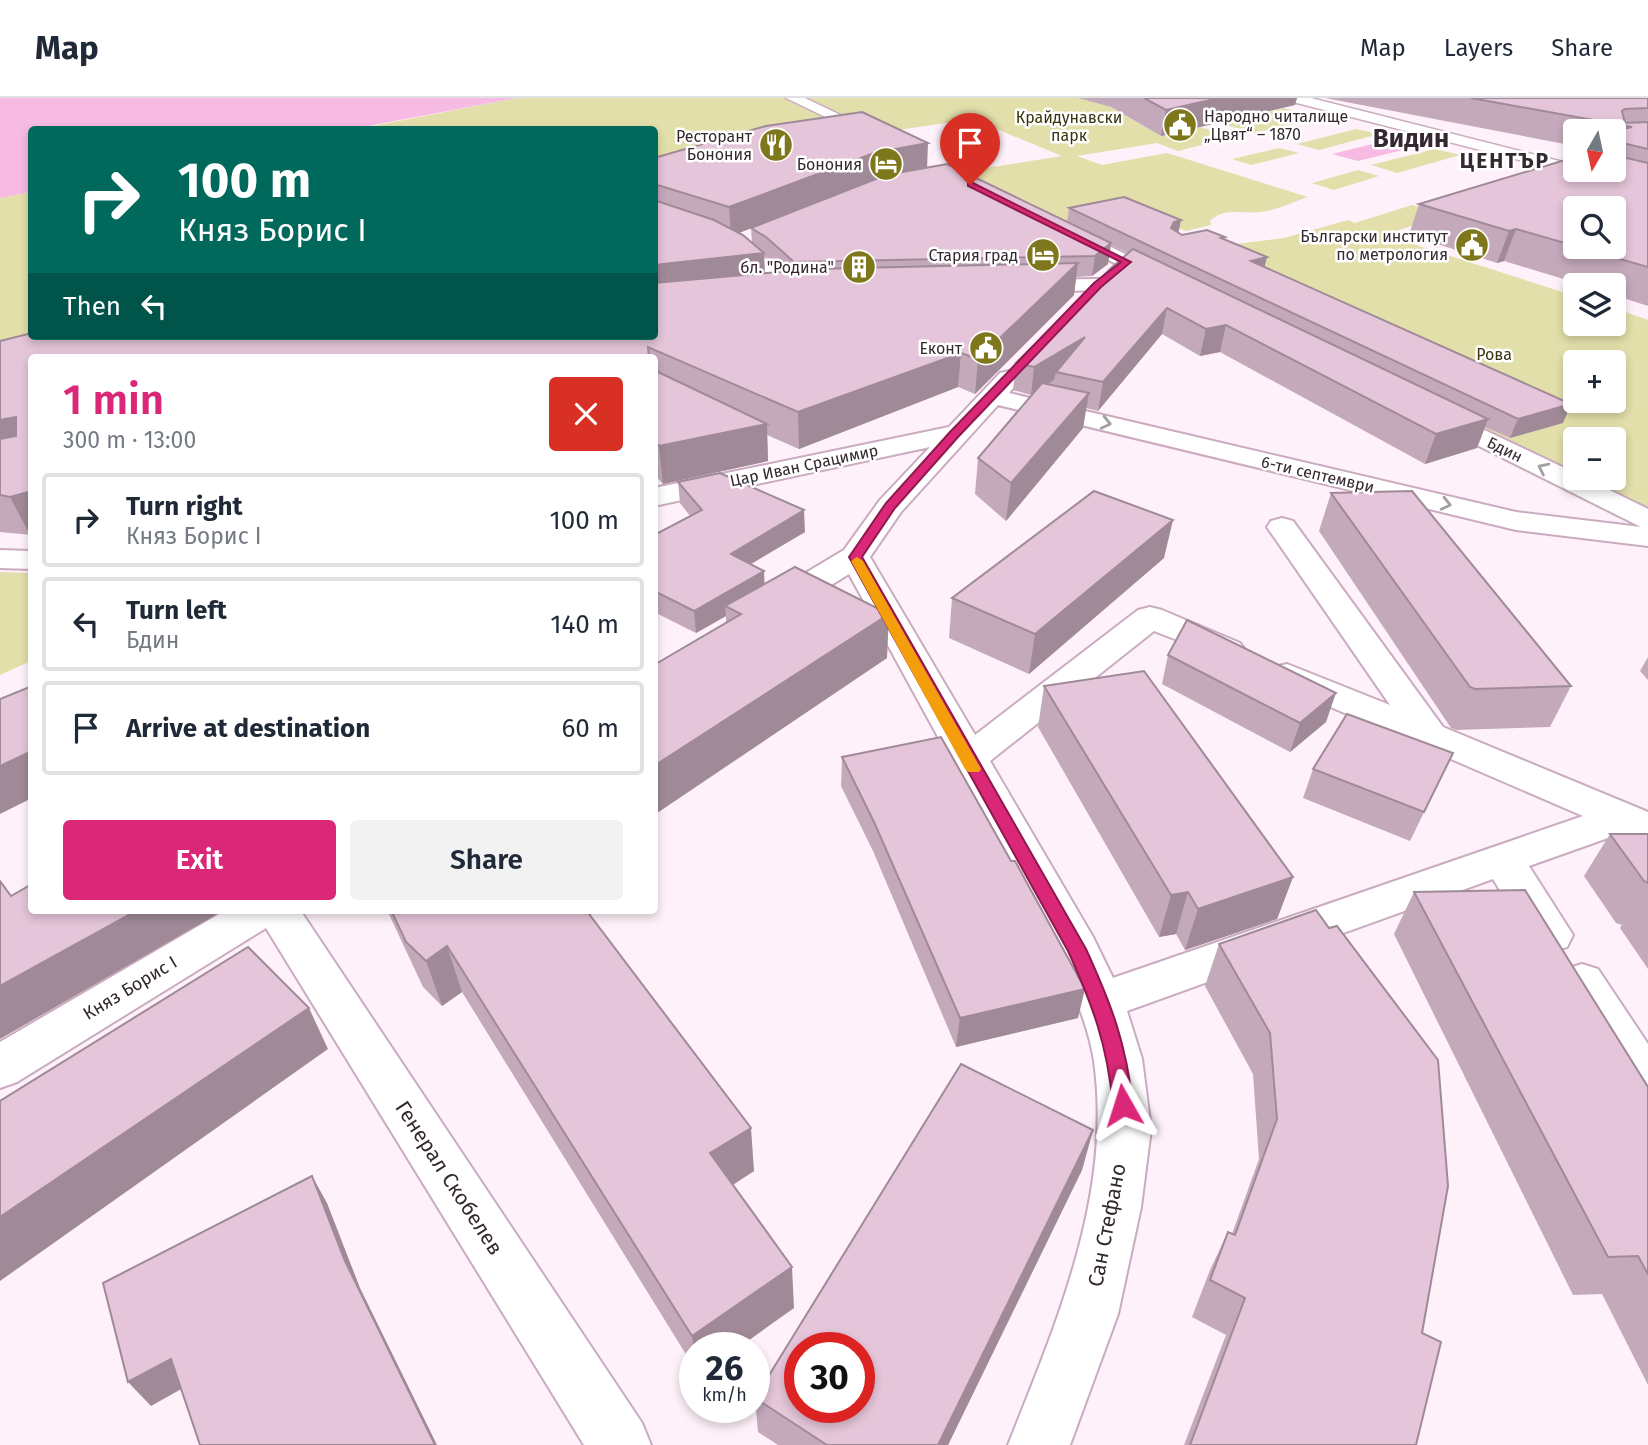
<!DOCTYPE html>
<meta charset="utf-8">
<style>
body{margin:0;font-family:"Fira Sans",sans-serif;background:#f2f2f3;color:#1f2937;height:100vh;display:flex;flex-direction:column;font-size:26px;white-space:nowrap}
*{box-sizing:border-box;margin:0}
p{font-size:23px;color:#747a83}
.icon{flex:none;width:38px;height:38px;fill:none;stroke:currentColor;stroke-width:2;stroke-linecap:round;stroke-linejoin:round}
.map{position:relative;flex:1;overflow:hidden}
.panel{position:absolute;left:28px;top:256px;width:630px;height:560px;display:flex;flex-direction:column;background:#fff;border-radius:7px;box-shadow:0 4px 10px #0003}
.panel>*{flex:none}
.top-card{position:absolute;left:28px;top:28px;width:630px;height:214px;border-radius:7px;box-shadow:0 4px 10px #0003;background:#00695c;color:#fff;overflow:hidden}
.needle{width:46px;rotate:189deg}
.controls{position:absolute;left:1563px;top:21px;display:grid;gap:14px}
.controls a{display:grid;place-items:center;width:63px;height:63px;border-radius:7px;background:#fff;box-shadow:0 4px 10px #0003;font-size:35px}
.speed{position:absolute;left:679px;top:1234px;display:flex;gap:14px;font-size:35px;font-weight:700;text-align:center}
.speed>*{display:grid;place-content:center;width:91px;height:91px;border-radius:50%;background:#fff;box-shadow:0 4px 10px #0003;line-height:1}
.speed small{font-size:18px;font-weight:400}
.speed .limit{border:10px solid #d22;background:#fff;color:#111}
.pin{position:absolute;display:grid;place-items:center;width:60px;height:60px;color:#fff;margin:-72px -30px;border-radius:50% 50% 50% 0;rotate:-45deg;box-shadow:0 0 7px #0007}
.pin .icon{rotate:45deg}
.me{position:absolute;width:77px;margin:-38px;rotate:354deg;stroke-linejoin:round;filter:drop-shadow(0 0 5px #0008)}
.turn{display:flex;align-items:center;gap:24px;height:147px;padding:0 35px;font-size:32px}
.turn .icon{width:91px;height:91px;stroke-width:2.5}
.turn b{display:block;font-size:49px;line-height:60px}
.then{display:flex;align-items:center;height:66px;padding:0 35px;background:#0003;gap:14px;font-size:26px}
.round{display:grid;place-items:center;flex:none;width:74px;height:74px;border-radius:7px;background:#f2f2f3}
.headline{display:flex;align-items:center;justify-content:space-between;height:119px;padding:0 35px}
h1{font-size:42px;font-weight:600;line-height:52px;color:#db2777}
.action{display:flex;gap:14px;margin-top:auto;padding:14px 35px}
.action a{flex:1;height:80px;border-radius:7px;background:#db2777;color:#fff;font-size:28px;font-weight:600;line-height:80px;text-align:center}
.action a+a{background:#f2f2f3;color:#1f2937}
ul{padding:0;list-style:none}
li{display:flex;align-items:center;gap:21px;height:94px;margin:0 14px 10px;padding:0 21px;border:4px solid #e0e1e3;border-radius:7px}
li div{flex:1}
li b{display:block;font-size:26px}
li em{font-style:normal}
header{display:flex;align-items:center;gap:42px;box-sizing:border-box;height:98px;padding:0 35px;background:#fff;border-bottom:2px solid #e0e1e3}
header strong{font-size:33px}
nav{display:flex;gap:38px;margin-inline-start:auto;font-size:24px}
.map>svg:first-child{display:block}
</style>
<header>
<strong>Map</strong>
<nav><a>Map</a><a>Layers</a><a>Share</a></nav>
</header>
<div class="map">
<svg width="1648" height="1347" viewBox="0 0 1648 1347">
<rect width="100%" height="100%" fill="#fef1f9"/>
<g fill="#e3dfab" fill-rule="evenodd">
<path d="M517,0H1084L1107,7L1161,38L1200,29L1233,39L1178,53L1157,45L1077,58L1102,67L1167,55L1308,99C1292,104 1275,113 1259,114C1243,116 1223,109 1210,123L1211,127L1186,133L1173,128L1084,141L948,76L1062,58L972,21L872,36L842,22L694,44L723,60L655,121L654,32H352Z"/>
<path d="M1284,10L1319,20L1254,35L1219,25Z"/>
<path d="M1356,31L1379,36L1319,52L1297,46Z"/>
<path d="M1279,50L1299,55L1251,67L1232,61Z"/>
<path d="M1435,51L1460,57L1397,75L1371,67Z"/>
<path d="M1358,72L1379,78L1334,92L1312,85Z"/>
<path d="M31,94L32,259L0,269V100Z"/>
<path d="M1412,107L1443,117L1385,137L1575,198V226H1614V210L1648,222V422L1134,159L1284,140L1348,122L1355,125ZM1575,264H1614V303H1575ZM1575,341H1614V380H1575Z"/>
<path d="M0,474L32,475L31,563L0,577Z"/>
</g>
<g fill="#f7bae3">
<path d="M0,0H517L352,31L32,32L31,94L0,100Z"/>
<path d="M1393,41L1419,48L1358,63L1332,56Z"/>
</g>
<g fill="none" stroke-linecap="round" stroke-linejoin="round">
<g stroke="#caabc0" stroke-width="3">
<g id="pedestrian">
<path d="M786,0H805L880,36L877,39H867Z"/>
<path d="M1287,0H1311L1575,67V72H1596L1648,85V95L1289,3Z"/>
</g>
</g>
<g stroke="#caabc0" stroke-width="4">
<g id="minor">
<path d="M654,115C706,128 766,147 798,193L795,198C776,202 765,180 751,170C723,148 688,138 654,127Z"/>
<path d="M1062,125L1174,180L1178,184L1174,188H1160L1055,135L1052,131L1055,127Z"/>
<path d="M1098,181L1106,182L1109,187L1106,192L1023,194L1015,193L1012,188L1015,183L1023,182Z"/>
<path d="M1009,273L1018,275L1021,280L1009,295L1516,414L1641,429L1425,321L1421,316L1425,311L1434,308L1575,375V380H1585L1648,411V448L1516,432L998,307L901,414L870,459L975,637L1138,512L1150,509L1162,512L1240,545L1245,552L1240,559L1228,562L1154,533L990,663L1093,839L1113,880L1583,718L1275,585L1269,577L1275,569L1287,566L1390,607L1267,429L1271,423L1282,420L1293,423L1443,629L1648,714V744L1622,735L1529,768L1573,837L1567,849L1551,854L1535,849L1493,781L1127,913L1142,961L1151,1031L1141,1109L1118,1216L1070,1347H1008C1056,1226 1113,1096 1094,963C1088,925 1071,888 1055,853L849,476L786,515L774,518L762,515L758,508L762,501L844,452L880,402L930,349L654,408V390L949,329L1000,275Z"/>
<path d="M0,452L32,453V471L0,470Z"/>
<path d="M226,812H300L642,1325L651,1347H584L266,830L17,984L0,990V944Z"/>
<path d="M1582,866L1598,871L1648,946V1009L1630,1003L1559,884L1566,871Z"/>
</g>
</g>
<use href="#pedestrian" fill="#fff" fill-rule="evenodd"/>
<use href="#minor" fill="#fff" fill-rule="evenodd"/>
</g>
<g fill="#c4a9bb" fill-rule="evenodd">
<path d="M1078,0H1297L1295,7L1161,38L1111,9Z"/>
<path d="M1325,0H1648V208L1614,197V187H1583L1504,163L1497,165L1409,137L1419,106L1614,72V33H1575V48ZM1575,110L1614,149H1575Z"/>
<path d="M654,60L927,70L1067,124L1069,110L1178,135L1182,137L1225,139L1224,141L1267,159L1264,169L1563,325L1510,340L1485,329L1477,350L1425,366L1220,254L1200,258L1162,236L1098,313L1086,310L1083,330L1006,423L975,396L978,360L1032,296L1031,297L1013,292L1016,265L1128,155L1111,147L1108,166L1092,178L1076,179L1074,197L975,296L958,289L799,351L767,337L768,363L663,386L654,376V259H32V437L0,434V243L654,238ZM751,130L752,144L739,135ZM764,158L767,159L782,173L765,175Z"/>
<path d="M678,384L805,434L751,466L765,486L887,560L654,717V567L726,525V518L696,535L654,514V437L690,418L680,405Z"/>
<path d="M1331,395L1571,588L1550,629L1456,632L1451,630L1319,433Z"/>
<path d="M1164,460L1029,576L949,540L952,500Z"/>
<path d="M1168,557L1326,624L1290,654L1162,586Z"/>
<path d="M1648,559V582L1640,573Z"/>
<path d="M1044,588L1293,779L1277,821L1185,852L1176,836L1159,839L1038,629Z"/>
<path d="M1453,655L1410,743L1303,700L1313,671Z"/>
<path d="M842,659L1078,920L956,949L873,753L841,688Z"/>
<path d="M1610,736H1648V871L1620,830L1622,827L1616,825L1584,778Z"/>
<path d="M1414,794L1648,989V1287L1602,1196L1573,1197L1394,836Z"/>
<path d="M387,812H590L591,819L754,1073L733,1087L794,1210L695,1250V1271L462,894L442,908L423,889Z"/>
<path d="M1316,812L1422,1235L1416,1347H1184L1226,1237L1192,1219L1210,1172L1228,1134L1232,1136L1259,1061L1253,976L1205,888L1219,846Z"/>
<path d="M1093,1032L1082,1072L948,1347H778L758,1334L755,1300Z"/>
</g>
<g fill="#a08a98">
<path d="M1219,0H1297L1295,7L1161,38L1166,12Z"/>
<path d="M928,45L927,72L873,83L731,138L729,109L874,55Z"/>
<path d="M1181,122L1178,137L1171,130L1174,124Z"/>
<path d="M1516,131L1504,163L1497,165L1509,133Z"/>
<path d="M1111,145L1108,166L1092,178L1095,158Z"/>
<path d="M764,155L765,186L654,199V167Z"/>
<path d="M1267,159L1263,175L1251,163Z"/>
<path d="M1078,165L1074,197L975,296L978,261Z"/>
<path d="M1167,210L1162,236L1098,313L1103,284Z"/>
<path d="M1226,227L1220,254L1200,258L1206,231Z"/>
<path d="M1085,239L1056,274L1054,282L1031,297L1034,269Z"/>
<path d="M961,255L958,289L799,351L798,314Z"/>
<path d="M1089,295L1083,330L1006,423L1011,385Z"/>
<path d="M1571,306L1563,325L1510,340L1518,321Z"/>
<path d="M16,319L32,351L0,363V322Z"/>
<path d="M1488,321L1477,350L1425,366L1436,336Z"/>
<path d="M767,326L768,363L663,386L659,348Z"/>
<path d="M32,393V437H30L10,399Z"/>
<path d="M804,412L805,434L732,477L731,456Z"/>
<path d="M1173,422L1164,460L1029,576L1035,536Z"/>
<path d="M764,473L765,495L725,508L726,518L696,535L694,513Z"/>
<path d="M889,516L887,560L654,717V668Z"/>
<path d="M1336,595L1326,624L1290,654L1300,625Z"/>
<path d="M32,653V700L0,716V668Z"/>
<path d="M1293,779L1277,821L1185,852L1198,811Z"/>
<path d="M1188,794L1176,836L1159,839L1171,797Z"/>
<path d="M138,812H224L0,941V888Z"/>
<path d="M447,848L462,894L442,908L426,863Z"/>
<path d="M1085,891L1078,920L956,949L960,920Z"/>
<path d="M309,910L328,951L0,1183V1119Z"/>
<path d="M751,1030L754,1073L715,1098L710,1055Z"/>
<path d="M1093,1032L1082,1072L948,1347H938Z"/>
<path d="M312,1078L327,1105L360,1190L437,1347H435L345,1163Z"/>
<path d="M792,1169L794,1210L738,1250H695V1257L692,1238Z"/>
<path d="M171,1261L192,1285L151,1308L128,1284Z"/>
</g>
<g fill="#e4c5d9" stroke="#a08a98" stroke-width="2" fill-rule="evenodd">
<path d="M1144,0H1219L1166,12Z"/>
<path d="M1471,0H1648V10L1625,11L1622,13L1625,25L1648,24V51L1614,43L1613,33L1632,29Z"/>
<path d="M862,14L928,45L874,55L729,109L654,86V60L766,28Z"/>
<path d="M1614,57L1648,65V169L1578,149H1614V110H1575V148L1516,131L1509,133L1419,106L1575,59V72H1614Z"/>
<path d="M947,66L1111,145L1095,158L794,164L766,139L751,130L886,77Z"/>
<path d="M1124,99L1181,122L1174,124L1171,130L1182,137L1207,132L1225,139L1221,140L1267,159L1251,163L1571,306L1518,321L1069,110Z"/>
<path d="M654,102L714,122L743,137L764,155L654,167Z"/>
<path d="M1133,151L1488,321L1436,336L1226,227L1206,231L1167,210L1103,284L1056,274L1085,239L1034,269L1016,265L1112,169Z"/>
<path d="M1078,165L978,261L961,255L798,314L648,249L649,259H32V393L10,399L0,397V341L16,338V319L0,322V243L32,235V238H654V185L813,171Z"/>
<path d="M654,272L767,326L659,348L654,343Z"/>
<path d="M1042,285L1089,295L1011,385L978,360Z"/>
<path d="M720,375L804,412L731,456L764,473L694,513L654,493V437L702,412L678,384Z"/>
<path d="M1094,393L1173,422L1035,536L952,500Z"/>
<path d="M1412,393L1571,588L1475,591L1470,589L1331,395Z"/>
<path d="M795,469L889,516L654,668V567L741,516L725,508Z"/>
<path d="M1187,522L1336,595L1300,625L1168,557Z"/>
<path d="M1144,573L1293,779L1198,811L1188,794L1171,797L1044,588Z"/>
<path d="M32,588V653L0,668V601Z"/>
<path d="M1347,616L1453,655L1424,714L1313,671Z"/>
<path d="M941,639L1011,763H1015L1085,891L960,920L874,724L842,659Z"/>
<path d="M1610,736H1648V785L1644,783Z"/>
<path d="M0,783L11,798L32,786V812H138L0,888Z"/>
<path d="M1525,792L1648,989V1176L1638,1158L1608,1159L1414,794Z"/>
<path d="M391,812H586L751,1030L710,1055L792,1169L692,1238L447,848L426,863L406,844Z"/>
<path d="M1316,812L1329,830L1337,828L1438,962L1448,1088L1422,1235L1441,1244L1416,1347H1190L1245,1200L1210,1182L1228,1134L1235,1137L1277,1021L1270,935L1219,846Z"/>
<path d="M248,849L309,910L0,1119V1003Z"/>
<path d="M961,966L1093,1032L938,1347H827L755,1300ZM800,1250H859V1309H800Z"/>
<path d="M312,1078L345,1163L435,1347H200L171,1261L128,1284L103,1185Z"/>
</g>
<defs><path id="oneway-chevron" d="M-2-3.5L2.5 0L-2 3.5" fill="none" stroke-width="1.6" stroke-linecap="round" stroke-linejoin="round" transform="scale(1.75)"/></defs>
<g stroke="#a49fa2">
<use href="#oneway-chevron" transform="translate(1106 325) rotate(13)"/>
<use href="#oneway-chevron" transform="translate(1543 370) rotate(-154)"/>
<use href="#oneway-chevron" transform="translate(1446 406) rotate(13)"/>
</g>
<path fill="#db2777" stroke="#8e194d" stroke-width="2" d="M968,85H973L1131,164L1101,189L958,339L895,410L862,459L1086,851C1112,908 1126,945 1133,1007L1130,1014L1123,1016L1116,1014L1113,1007C1107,946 1093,908 1068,853L849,459L886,405L950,334L1094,185L1121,164L968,88Z"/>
<path fill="#f59e0b" d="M857,459L863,463L981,671L979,674H968L965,671L851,463Z"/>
<defs>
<g id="civic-disc" transform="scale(1.75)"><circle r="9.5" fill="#7f771b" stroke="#fff"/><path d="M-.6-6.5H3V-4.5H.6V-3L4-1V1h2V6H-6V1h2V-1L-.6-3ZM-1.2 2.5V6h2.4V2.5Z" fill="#fff"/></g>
<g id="restaurant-disc" transform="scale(1.75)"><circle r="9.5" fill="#7f771b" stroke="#fff"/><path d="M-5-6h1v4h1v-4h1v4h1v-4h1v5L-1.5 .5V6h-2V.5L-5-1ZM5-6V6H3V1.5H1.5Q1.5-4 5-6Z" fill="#fff"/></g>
<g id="hotel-disc" transform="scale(1.75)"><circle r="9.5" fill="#7f771b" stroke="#fff"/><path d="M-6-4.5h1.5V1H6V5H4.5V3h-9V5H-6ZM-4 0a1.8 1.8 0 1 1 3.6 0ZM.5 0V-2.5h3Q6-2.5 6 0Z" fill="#fff"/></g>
<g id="building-disc" transform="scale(1.75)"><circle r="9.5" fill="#7f771b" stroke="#fff"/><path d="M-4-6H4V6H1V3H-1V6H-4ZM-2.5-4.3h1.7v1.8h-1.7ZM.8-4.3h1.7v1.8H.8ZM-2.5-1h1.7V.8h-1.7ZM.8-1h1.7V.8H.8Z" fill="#fff"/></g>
</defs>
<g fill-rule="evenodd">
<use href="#civic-disc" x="1180" y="27"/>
<use href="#restaurant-disc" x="776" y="47"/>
<use href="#hotel-disc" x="886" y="66"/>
<use href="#civic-disc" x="1472" y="147"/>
<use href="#hotel-disc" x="1043" y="157"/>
<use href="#building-disc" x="859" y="169"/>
<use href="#civic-disc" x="986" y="250"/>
</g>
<g text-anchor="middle" stroke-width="5" stroke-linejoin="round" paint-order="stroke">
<g font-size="16" fill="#352931" stroke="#fff" text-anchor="end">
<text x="1204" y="24" text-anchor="start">Народно читалище<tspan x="1204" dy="18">„Цвят“ – 1870</tspan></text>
<text x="752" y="44">Ресторант<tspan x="752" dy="18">Бонония</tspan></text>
<text x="862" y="72">Бонония</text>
<text x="1448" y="144">Български институт<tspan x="1448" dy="18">по метрология</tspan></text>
<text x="1018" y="163">Стария град</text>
<text x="834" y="175">бл. "Родина"</text>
<text x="962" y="256">Еконт</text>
</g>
<g font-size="16" fill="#38350e" stroke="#fff">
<text x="1069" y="25">Крайдунавски<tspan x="1069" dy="18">парк</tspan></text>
<text x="1494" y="262">Рова</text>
</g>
<g font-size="16" fill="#352931" stroke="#fff">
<text transform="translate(1505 351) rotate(26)" y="6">Бдин</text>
<text transform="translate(804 367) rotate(-12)" y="6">Цар Иван Срацимир</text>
<text transform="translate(1318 376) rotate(13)" y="6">6-ти септември</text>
</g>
<g font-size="18" fill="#352931" stroke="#fff">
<text transform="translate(130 890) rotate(-31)" y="6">Княз Борис I</text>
</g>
<g font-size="21" font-weight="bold" letter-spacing="2" fill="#352931" stroke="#fff">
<text x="1505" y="70">ЦЕНТЪР</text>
</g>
<g font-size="21" fill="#352931" stroke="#fff">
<text transform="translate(449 1080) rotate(57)" y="7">Генерал Скобелев</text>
<text transform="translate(1107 1127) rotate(-79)" y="7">Сан Стефано</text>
</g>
<g font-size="26" font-weight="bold" fill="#352931" stroke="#fff">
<text x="1411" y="49">Видин</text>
</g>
</g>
</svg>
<div class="controls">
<a><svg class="needle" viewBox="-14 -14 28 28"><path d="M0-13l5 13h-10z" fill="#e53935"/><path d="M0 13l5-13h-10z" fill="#747a83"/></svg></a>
<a><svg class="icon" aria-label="search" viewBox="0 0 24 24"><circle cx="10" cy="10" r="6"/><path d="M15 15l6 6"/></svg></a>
<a><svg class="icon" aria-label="layers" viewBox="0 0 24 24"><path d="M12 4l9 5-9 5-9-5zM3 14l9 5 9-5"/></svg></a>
<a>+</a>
<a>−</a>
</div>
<div class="speed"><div>26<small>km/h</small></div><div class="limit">30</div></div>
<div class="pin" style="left:970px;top:87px;background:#d93025"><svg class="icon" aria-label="arrive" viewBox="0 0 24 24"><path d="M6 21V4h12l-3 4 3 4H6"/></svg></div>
<svg class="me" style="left:1123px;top:1007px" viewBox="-20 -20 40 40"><path d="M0-17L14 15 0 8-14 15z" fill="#db2777" stroke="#fff" stroke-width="4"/></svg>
<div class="top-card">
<div class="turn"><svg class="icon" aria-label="right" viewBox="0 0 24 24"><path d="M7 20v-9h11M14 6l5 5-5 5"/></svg><div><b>100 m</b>Княз Борис I</div></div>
<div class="then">Then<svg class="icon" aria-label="left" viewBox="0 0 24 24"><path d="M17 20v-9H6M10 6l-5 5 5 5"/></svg></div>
</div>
<section class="panel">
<div class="headline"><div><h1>1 min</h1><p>300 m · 13:00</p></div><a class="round" style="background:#d93025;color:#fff"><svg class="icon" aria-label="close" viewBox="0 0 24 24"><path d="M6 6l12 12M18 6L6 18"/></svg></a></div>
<ul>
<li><svg class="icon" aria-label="right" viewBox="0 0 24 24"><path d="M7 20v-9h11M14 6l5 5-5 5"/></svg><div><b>Turn right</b><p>Княз Борис I</p></div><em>100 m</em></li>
<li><svg class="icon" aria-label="left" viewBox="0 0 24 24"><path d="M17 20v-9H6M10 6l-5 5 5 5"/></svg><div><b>Turn left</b><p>Бдин</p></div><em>140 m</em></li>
<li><svg class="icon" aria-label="arrive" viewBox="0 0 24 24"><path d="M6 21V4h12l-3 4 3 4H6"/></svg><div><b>Arrive at destination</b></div><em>60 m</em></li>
</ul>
<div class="action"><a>Exit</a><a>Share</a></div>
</section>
</div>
